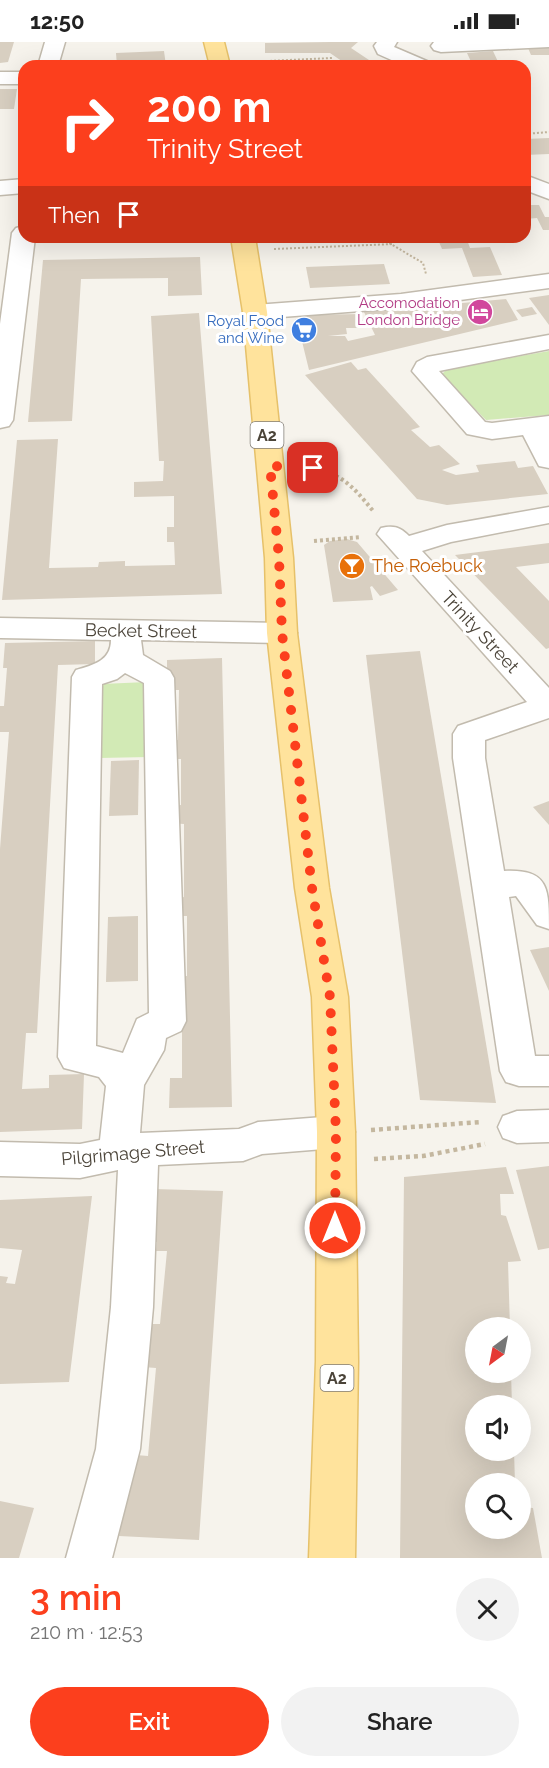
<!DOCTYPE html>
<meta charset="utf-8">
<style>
body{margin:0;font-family:Raleway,sans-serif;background:#f2f2f2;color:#222;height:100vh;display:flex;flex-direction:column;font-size:22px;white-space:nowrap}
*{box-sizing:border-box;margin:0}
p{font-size:20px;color:#767676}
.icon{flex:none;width:33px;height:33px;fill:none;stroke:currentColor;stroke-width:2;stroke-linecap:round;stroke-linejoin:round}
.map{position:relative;height:1516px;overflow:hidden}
.details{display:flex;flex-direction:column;background:#fff;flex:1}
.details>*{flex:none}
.banner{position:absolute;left:18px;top:18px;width:513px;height:183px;border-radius:18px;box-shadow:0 6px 24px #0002;background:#fc3f1d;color:#fff;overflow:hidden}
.needle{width:39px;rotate:212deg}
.tools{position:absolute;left:465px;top:1275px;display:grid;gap:12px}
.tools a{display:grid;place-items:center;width:66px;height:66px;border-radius:50%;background:#fff;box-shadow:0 6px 24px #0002;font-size:30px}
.pin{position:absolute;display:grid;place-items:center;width:51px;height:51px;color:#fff;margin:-26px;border-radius:12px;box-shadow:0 3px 9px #0006}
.me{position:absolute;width:66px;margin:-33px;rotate:0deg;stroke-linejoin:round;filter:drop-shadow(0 0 4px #0008)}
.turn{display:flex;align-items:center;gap:21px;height:126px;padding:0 30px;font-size:27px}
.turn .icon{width:78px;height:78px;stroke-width:2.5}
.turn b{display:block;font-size:42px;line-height:51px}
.then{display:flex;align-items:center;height:57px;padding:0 30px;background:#0003;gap:12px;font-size:22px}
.round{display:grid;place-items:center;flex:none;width:63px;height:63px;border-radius:32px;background:#f2f2f2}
.overview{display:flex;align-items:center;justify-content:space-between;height:102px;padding:0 30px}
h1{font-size:36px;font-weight:600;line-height:45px;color:#fc3f1d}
.button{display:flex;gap:12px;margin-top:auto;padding:12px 30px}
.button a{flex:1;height:69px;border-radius:36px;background:#fc3f1d;color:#fff;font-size:24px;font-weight:600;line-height:69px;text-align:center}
.button a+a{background:#f2f2f2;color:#222}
.status{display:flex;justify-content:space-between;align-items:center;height:42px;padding:0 30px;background:#fff;direction:ltr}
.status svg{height:16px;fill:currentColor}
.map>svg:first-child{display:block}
</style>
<div class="status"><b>12:50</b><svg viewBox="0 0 49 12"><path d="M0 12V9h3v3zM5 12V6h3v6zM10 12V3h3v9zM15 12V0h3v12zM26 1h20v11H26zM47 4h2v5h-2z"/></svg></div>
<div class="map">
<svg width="549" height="1516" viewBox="0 0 549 1516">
<rect width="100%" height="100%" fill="#f6f3ec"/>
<g fill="#d2eab5">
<path d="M549,309V373L486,378L441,333L447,327Z"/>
<path d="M147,640L149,715L99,716L102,642Z"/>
</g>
<g fill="#d8cfc1">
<path d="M0,0H14L8,20L0,21Z"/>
<path d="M330,0H358L351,6L378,24H349L330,11H265V1Z"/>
<path d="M549,5V13H531L528,6Z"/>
<path d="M164,9L166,24H117L116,11Z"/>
<path d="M493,9L500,24H473L467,11Z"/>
<path d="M0,47H17L14,67H0Z"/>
<path d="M549,96V112L525,113V97Z"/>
<path d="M525,163H539L545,175H549V188H543L537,176L525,177Z"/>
<path d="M437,195H466L470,206L490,205L502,233L473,235L462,206L442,207Z"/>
<path d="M200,215L202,253L168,254V236L81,237L72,379L28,380L43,218Z"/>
<path d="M384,222L390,242L310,246L306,225Z"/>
<path d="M549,253V283L529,256Z"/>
<path d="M506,257L518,278L309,328L297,279L305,273L361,272L364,286H346L347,292L328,294H345L348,299L375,293L364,270Z"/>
<path d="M532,265L537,272L522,275L516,268Z"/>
<path d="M199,271L222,552L2,558L17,398L58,397L49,526L98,525L99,520L125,519V524L175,523L174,500H167V485H174V454L134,455V440L163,439L164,419H159L151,274Z"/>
<path d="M351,320L358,328L366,326L420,385L411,388L430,405L439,403L460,422L442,428L456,433L479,430L476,423L515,419L518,426L533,424L548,452L447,463L417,457L305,333Z"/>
<path d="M347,497L357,500L398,548L380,554L372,544L370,545L373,558L333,560L324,503L330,499Z"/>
<path d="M549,501V521L516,525L549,559V606L546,607L455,513Z"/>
<path d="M95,599V622L58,623L37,991H26L22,1047L49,1046V1033L84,1032L82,1087L0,1090V807L9,690H0V664H4L7,626H3L5,601Z"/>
<path d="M420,609L496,1061L420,1058L366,613Z"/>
<path d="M222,616L232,1065L169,1066L170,1036H182V954L170,935L187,934V874H173V858L184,855V782L169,781L170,764L181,763V717H169L168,698H178L179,648H167V618Z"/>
<path d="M139,718L138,773L109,774L111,719Z"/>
<path d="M549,759V783L533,765Z"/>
<path d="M138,874V939L106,940L108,875Z"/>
<path d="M549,905V949L530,908Z"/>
<path d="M549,1124V1206L538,1208L516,1128Z"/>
<path d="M506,1125L514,1152H500L501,1173L506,1174L521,1219L508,1220L510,1286H476V1330H511L512,1364H476V1408H514L515,1442H476V1486H520V1465L533,1466L542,1516H400L404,1135Z"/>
<path d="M154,1147L223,1149L199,1498L119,1494L126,1428L136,1413L148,1414L156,1326L143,1325L137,1282H160L167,1209H156L157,1200H149Z"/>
<path d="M92,1154L69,1340L0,1342V1234L8,1235L6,1241L15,1242L22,1208L0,1206V1158Z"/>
<path d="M0,1459L34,1466L19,1516H0Z"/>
</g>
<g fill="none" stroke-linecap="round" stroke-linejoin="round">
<g stroke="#c2bbae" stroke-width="3">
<g id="minor">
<path d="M45,0H65L58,24H38Z"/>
<path d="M377,0H397L394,5L429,20L432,24H405L378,12L374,4Z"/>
<path d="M434,0H549V5L441,10L434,8L431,4Z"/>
<rect x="0" y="30" width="24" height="12"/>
<path d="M525,133L549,142V157L525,148Z"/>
<path d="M24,137V151L0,153V139Z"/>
<path d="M24,184V195H35L13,378L9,384L0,386V282L12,191L16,186Z"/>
<path d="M549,232V246L401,266L255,277L246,275L243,270L246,265L255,263L401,252Z"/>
<path d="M549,293V307L439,329L485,380L492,381L549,374V426L539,424L523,393L492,397L467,392L412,329L417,320L427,315Z"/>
<path d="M549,465V481L451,500L422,509L549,646V676L485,698V716L504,829C549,827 549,846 549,887L537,883L516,854L509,855L535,1014H549V1044H519L506,1040L500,1029L453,716V692L458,684L527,660L377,492L381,486C394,483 400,485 409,494L447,483Z"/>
<path d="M0,576L282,581L293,584L297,591L293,598L282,601L141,598L143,613L170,629L174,636L186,979L181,989L166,996L164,1008L144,1043L140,1091L239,1087L258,1080L336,1074L350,1079L355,1090L350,1101L336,1106L262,1112L243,1119L158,1123L153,1265L140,1407L112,1516H66L96,1407L111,1265L118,1128L80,1136L0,1134V1100L80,1102L100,1098L106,1044L99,1035L64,1026L58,1015L72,635L76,628C93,623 111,619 111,598L0,596ZM125,631L144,641L149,971L137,977L123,1011L96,1004L102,642L117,637Z"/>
<path d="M549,1068V1100L517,1101L503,1096L498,1085L503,1074L517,1069Z"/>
</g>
</g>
<g stroke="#e6c16a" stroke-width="3">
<g id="major">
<path d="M204,0H224L230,24H210Z"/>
<path d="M231,195H255L267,270L293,516L297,591L329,846L348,955L355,1090L358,1319L355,1516H309L316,1319L317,1090L312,955L295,846L267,591L265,516L243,270Z"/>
</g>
</g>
<g stroke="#c4b79f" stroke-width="2" stroke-dasharray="2 2" stroke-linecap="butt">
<path d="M246,20L332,16"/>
<path d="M525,92L549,90"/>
<path d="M379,195L423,221L426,232"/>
<path d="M274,207L393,202"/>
</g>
<g stroke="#c4b79f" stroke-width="4" stroke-dasharray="3 3" stroke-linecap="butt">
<path d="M301,425C340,429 350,441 374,470"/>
<path d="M314,499L361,495"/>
</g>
<g stroke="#c4b79f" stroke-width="4.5" stroke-dasharray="4 4" stroke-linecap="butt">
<path d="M371,1088L481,1080"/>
<path d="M374,1117L423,1114L485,1102"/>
</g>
<use href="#minor" fill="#fff" fill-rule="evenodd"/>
<use href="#major" fill="#ffe39c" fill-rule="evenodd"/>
</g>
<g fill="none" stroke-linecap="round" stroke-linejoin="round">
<path stroke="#fc3f1d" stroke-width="10" stroke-dasharray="0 18" d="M313,426L270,424L279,516L282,591L312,846L330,955L336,1090L335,1186"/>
</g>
<defs>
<g id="hotel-disc" transform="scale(1.35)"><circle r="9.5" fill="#d1479c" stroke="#fff"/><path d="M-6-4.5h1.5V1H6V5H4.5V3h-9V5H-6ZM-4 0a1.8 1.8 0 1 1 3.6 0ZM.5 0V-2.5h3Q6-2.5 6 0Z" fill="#fff"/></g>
<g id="supermarket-disc" transform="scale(1.35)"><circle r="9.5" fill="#3f7fe0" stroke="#fff"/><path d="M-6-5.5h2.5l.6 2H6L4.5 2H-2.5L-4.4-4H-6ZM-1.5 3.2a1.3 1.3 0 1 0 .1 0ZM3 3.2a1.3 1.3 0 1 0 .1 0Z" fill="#fff"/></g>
<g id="bar-disc" transform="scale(1.35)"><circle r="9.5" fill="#e8710a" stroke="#fff"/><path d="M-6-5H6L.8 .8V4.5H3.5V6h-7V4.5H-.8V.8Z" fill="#fff"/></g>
</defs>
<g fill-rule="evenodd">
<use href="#hotel-disc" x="480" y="270"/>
<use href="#supermarket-disc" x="304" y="288"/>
<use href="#bar-disc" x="352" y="524"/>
</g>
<g text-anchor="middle" stroke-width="6" stroke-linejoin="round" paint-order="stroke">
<g font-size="15" fill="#b23c85" stroke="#fff" text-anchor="end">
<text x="460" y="266">Accomodation<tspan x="460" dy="17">London Bridge</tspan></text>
</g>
<g font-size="15" fill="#366cbe" stroke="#fff" text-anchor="end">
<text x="284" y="284">Royal Food<tspan x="284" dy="17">and Wine</tspan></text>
</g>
<g fill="#fff" stroke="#817c74" stroke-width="1.5">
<rect x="250.5" y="380" width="33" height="26" rx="4.5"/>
<rect x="320.5" y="1323" width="33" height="26" rx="4.5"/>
</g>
<g font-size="16" font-weight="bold" fill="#4b4439">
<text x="267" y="399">A2</text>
<text x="337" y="1342">A2</text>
</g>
<g font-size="18" fill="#c56008" stroke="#fff" text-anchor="start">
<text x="372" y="530">The Roebuck</text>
</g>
<g font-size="18" fill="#4b4439" stroke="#fff">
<text transform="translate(141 589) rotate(1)" y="6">Becket Street</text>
<text transform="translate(480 590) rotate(47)" y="6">Trinity Street</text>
<text transform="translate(133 1111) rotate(-5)" y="6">Pilgrimage Street</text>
</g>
</g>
</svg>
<div class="tools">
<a><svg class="needle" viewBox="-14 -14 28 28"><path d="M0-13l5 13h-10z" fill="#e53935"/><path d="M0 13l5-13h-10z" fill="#767676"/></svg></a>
<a><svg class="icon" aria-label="sound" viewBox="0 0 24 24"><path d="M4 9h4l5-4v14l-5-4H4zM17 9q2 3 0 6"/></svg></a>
<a><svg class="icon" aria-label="search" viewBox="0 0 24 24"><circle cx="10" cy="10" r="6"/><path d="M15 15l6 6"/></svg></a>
</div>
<div class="pin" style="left:313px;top:426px;background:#d93025"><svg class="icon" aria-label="arrive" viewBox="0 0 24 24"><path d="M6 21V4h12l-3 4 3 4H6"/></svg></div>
<svg class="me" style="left:335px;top:1186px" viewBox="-20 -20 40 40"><circle r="17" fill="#fc3f1d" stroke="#fff" stroke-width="3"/><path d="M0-11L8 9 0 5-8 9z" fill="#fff"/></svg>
<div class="banner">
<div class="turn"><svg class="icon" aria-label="right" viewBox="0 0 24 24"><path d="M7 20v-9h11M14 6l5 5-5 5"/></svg><div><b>200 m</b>Trinity Street</div></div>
<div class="then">Then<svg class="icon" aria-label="arrive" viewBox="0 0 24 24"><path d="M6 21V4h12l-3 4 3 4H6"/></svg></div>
</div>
</div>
<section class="details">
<div class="overview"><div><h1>3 min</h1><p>210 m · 12:53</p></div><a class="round"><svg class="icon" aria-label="close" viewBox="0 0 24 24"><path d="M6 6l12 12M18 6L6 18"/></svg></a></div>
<div class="button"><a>Exit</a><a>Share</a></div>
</section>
